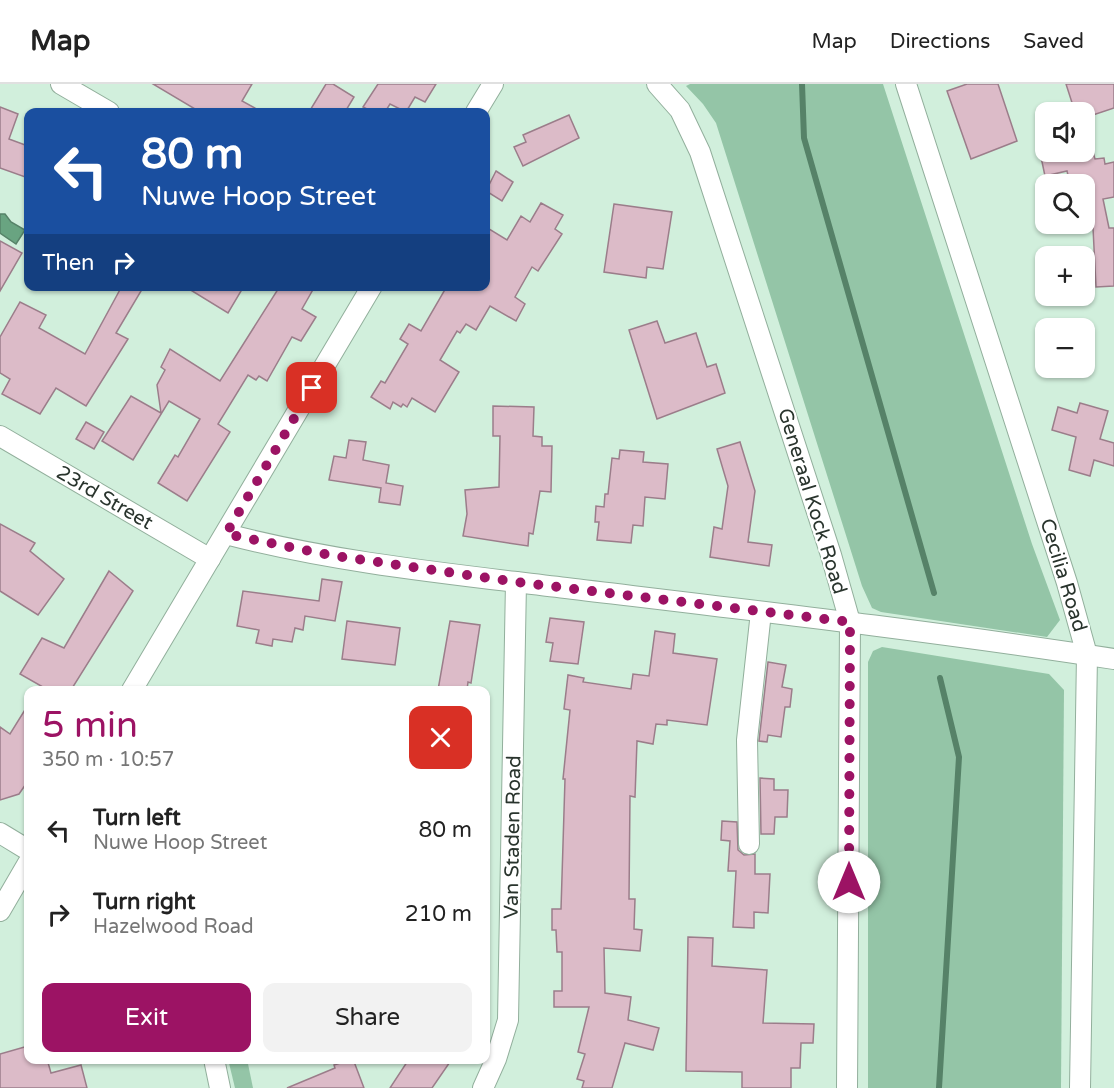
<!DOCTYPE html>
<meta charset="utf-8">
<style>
body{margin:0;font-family:"Varela Round",sans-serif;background:#f2f2f2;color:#222;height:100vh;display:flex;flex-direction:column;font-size:22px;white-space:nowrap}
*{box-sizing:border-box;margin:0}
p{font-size:20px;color:#767676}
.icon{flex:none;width:33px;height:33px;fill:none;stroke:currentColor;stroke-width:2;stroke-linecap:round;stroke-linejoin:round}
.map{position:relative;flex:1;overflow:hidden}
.sheet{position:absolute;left:24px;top:602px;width:466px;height:378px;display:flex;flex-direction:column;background:#fff;border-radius:12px;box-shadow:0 2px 4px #0004}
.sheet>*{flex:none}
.banner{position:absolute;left:24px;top:24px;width:466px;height:183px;border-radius:12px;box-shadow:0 2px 4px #0004;background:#1a4fa0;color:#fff;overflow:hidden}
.fabs{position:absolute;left:1035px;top:18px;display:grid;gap:12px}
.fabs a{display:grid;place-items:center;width:60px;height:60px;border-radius:12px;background:#fff;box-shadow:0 2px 4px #0004;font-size:30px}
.pin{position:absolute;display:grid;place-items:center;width:51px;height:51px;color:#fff;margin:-26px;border-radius:12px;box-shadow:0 3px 9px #0006}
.me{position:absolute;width:66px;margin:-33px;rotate:0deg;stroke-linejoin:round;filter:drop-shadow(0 0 4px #0008)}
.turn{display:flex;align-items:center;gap:21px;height:126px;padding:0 18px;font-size:27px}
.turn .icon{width:78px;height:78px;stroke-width:2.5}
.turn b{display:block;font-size:42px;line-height:51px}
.then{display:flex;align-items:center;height:57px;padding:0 18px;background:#0003;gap:12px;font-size:22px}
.round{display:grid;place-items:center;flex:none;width:63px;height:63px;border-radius:12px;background:#f2f2f2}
.overview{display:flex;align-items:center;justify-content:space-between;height:102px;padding:0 18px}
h1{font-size:36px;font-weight:600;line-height:45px;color:#9c1364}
.button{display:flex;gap:12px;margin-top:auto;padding:12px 18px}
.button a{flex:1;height:69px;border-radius:12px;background:#9c1364;color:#fff;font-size:24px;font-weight:600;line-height:69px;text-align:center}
.button a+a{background:#f2f2f2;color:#222}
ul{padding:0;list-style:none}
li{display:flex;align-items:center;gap:18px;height:84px;padding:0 18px}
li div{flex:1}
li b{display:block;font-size:22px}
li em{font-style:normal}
header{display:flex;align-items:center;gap:36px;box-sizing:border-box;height:84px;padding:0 30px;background:#fff;border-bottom:2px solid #e0e0e0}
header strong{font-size:28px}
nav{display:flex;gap:33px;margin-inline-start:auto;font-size:21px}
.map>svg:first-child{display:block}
</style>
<header>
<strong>Map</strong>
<nav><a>Map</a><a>Directions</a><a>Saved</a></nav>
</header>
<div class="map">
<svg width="1114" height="1004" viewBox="0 0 1114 1004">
<rect width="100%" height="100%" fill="#d1efdc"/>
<g fill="#94c5a7">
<path d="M690,0H883L1032,460L1060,536L1047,553L881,528L872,524L862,502L716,39L703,20L686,2Z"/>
<path d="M882,563L1049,590L1064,606L1061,1004H868V578L873,567Z"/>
<path d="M228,975H247L253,1004H235Z"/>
</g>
<path fill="#69a481" stroke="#568268" stroke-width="1.5" d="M0,130H5L11,138L25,146L16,160L0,149Z"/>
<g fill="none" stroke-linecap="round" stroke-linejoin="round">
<g stroke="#568268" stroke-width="6">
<path d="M802,0L804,54L934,509"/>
<path d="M939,1004L959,673L940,594"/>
</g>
</g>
<g fill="#dcbbc8" stroke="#9b7d8a" stroke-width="1.5">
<path d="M153,0H252L242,17L262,28H200Z"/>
<path d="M326,0H333L354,13L345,28H309Z"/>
<path d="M378,0H436L425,18L415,13L406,28L390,20L385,28H373L363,23Z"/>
<path d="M967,0H998L1017,57L971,75L947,7Z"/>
<path d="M1066,0H1114V24L1084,34V28H1075Z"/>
<path d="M0,23L18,30L9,55L28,62V94L0,84Z"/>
<path d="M569,31L579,54L523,82L514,63L526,58L523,51Z"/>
<path d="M1066,68H1093L1095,75L1104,74L1105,80L1114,78V113L1103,115L1109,144H1114V202L1096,203L1092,124L1084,125V100H1070L1067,87L1045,92L1041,73Z"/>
<path d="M496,87L513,98L502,117L486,107Z"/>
<path d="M541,119L563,131L555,145L562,150L538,187L532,183L515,213L525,220L516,237L490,222L476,246L466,240L460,249L457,247L440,276L459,288L435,328L412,314L407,323L403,320L401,323L393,318L390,325L371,313L381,297L385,299L408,260L400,255L409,240L421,247L447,202H486V143L507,156L521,132L530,138Z"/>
<path d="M614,120L672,128L663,185L647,183L646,194L604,188Z"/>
<path d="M0,157L22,169L0,207Z"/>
<path d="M122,202H144L116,249L128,255L86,322L56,304L40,330L2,310L10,295L0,289V253L20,218L46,231L39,244L85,270Z"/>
<path d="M184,202H244L228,229Z"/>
<path d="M280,202H315L302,225L316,233L301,257L292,253L267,297L259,292L256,296L248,291L218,340L230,348L187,417L158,399L175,371L178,373L200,335L169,317L133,376L102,357L131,312L161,329L157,301L165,286L161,283L170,265L220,297Z"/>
<path d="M657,237L665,259L696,249L707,283L716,280L725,309L657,335L629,246Z"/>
<path d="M1080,319L1108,327L1100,355L1114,359V382L1094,376L1090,392L1069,386L1076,353L1052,346L1058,323L1077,329Z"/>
<path d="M493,322L534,323L533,352L542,353V362H552L551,408L540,407L533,450L529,449L528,462L463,452L467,430L465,406L499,403L500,352H493Z"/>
<path d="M86,338L104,348L94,365L76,355Z"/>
<path d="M349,356L366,358L363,376L389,381L386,399L403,402L400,421L379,418L381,404L329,396L334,372L346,374Z"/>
<path d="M740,358L755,407L748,458L772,461L769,482L710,473L714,443L722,445L728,402L717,365Z"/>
<path d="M620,366L644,368L643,378L668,380L665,415L645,413L643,442L633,441L631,459L597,456L599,438H595L596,422L604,423L605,410H608L612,374L619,375Z"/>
<path d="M0,440L35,459L30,467L64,495L38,531L0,507Z"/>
<path d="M109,487L133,507L71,606H48L20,590L42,554L64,564Z"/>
<path d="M322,495L342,498L335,537L305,532L303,546L295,544L292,558L273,555L272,562L256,559L259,546L237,542L243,507L319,517Z"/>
<path d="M550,534L584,538L578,580L550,577L553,559L546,558Z"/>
<path d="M347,537L400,544L395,581L342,575Z"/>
<path d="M450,537L480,541L471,599L468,598L467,606H438Z"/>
<path d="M655,547L675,550L673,569L717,575L707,641L667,636V641L656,640L653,660L637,657L635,713L630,712L629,815H635L634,845L642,846L640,867L604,864L605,909L631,913L628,936L659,944L653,966L625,959L612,1004H582L584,997L577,995L585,970L578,968L589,923H554V907H562V868H557L556,846H552V825H561L565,695H563L570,626L564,625L568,591L584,594L583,598L631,605L633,590L649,592Z"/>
<path d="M768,578L786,581L782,603L792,605L790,623H785L781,653L768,651L767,658L759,657Z"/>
<path d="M28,621V697L19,710L0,716V643L10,650Z"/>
<path d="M760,694L774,695V706H788L787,733H775L774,750H761Z"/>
<path d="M722,737L737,738L738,766L744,771L755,770V790H770L768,829L754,828V844L733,843L736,787H728L730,757L721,756Z"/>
<path d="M688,853L713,854L712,882L767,886L763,939L814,940L813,959H801L800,984H791V1004H742V988L686,987Z"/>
<path d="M28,962V975H47L51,989L81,981L87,1004H0V970Z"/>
<path d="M353,975L364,1004H287L335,984L334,981Z"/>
<path d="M409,975H452L432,1004H390Z"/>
</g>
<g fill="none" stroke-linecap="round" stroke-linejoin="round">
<g stroke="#92af9c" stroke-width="22">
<g id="minor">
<path d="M61,0L109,28"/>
<path d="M657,0L680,26L700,68L831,471L850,538L847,1004"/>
<path d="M906,0L1067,499L1087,571L1080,1004"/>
<path d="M476,28L493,0"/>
<path d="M0,352L210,475"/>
<path d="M226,450C337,479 453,490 566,504C749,526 932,547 1114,575"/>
<path d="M132,606L372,202"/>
<path d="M0,749L28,766"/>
<path d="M749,760L747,656L761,528"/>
<path d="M0,827L28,779"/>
<path d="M214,975L220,1004"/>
<path d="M483,1004L496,975L508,936L516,498"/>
</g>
</g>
<use href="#minor" stroke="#fff" stroke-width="20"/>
</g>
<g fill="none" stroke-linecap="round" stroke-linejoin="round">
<path stroke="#9c1364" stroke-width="10" stroke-dasharray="0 18" d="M312,304L226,450L329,471L516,498L850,538L849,798"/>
</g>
<g text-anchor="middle" stroke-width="4.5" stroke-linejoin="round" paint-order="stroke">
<g font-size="20" fill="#29342d" stroke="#fff">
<text transform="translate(105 413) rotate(30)" y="7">23rd Street</text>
<text transform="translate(813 417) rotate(73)" y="7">Generaal Kock Road</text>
<text transform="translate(1064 491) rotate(73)" y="7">Cecilia Road</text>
<text transform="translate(512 753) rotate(-89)" y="7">Van Staden Road</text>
</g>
</g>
</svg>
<div class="fabs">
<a><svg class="icon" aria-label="sound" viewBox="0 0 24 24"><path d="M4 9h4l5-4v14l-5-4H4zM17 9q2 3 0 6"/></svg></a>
<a><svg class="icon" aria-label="search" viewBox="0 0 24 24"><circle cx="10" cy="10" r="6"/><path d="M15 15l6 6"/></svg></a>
<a>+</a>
<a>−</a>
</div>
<div class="pin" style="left:312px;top:304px;background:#d93025"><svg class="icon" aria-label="arrive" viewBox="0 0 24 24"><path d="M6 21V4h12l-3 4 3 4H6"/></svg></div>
<svg class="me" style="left:849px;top:798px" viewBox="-20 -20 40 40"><circle r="19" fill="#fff"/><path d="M0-13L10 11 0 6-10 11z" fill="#9c1364"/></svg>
<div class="banner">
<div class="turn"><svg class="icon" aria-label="left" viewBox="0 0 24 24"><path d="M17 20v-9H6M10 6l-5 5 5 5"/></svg><div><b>80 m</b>Nuwe Hoop Street</div></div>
<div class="then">Then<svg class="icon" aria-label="right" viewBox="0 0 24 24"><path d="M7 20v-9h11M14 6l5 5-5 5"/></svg></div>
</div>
<section class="sheet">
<div class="overview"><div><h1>5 min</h1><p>350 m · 10:57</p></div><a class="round" style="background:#d93025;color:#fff"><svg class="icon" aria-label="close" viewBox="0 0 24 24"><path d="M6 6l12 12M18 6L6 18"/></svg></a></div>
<ul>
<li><svg class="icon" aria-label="left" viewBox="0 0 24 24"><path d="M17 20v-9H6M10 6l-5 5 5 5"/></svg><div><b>Turn left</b><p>Nuwe Hoop Street</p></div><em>80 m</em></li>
<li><svg class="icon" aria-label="right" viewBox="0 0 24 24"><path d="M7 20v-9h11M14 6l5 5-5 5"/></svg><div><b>Turn right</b><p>Hazelwood Road</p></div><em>210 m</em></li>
</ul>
<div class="button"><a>Exit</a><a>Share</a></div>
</section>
</div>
